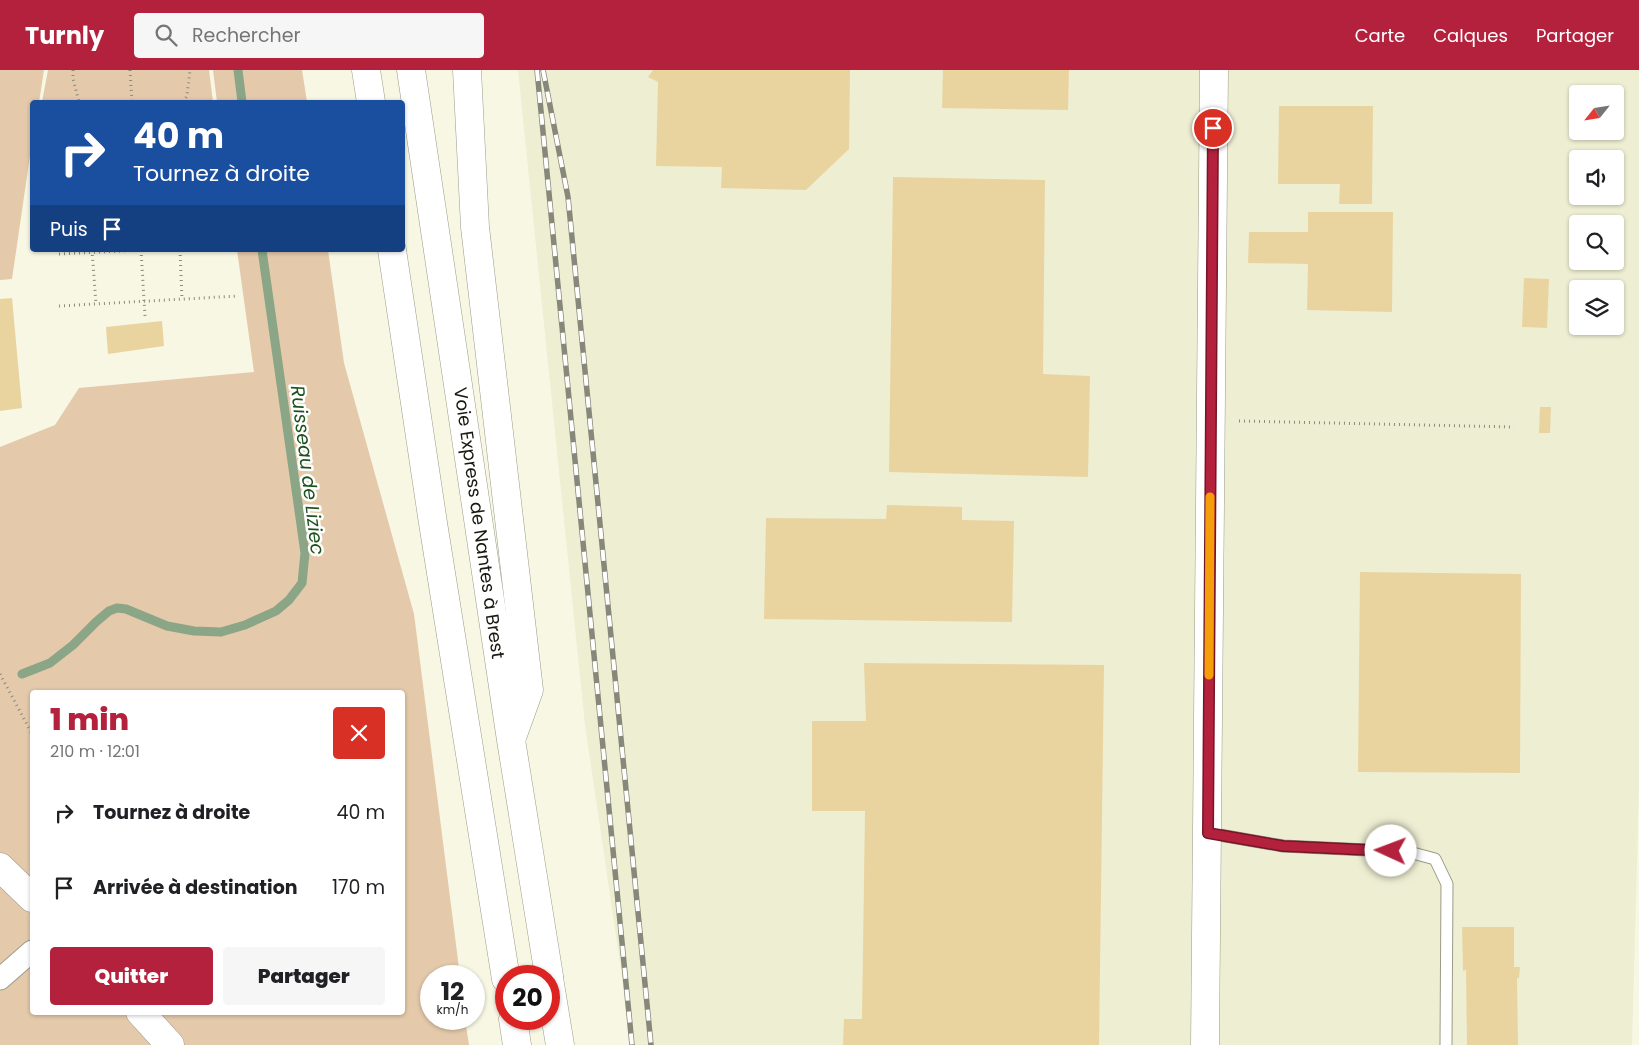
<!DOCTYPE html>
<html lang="fr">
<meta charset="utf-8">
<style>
body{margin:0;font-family:Poppins,sans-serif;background:#f6f6f6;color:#202124;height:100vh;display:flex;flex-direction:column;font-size:19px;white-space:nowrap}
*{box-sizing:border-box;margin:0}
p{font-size:16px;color:#757577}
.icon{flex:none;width:28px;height:28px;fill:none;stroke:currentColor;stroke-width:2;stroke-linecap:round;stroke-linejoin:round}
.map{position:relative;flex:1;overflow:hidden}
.details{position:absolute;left:30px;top:620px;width:375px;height:325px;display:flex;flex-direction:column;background:#fff;border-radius:5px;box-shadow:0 1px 4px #0004}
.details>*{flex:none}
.guide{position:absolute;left:30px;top:30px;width:375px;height:152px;border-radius:5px;box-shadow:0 1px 4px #0004;background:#1a4fa0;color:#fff;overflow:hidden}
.needle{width:32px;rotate:240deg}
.tools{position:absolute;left:1569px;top:15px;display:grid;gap:10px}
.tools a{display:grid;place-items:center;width:55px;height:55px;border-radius:5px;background:#fff;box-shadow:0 1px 4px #0004;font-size:25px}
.speed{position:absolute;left:420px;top:895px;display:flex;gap:10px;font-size:25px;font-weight:700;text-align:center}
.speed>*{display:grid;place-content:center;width:65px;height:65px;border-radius:50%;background:#fff;box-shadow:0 1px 4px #0004;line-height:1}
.speed small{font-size:12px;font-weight:400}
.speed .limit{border:8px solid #d22;background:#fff;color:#111}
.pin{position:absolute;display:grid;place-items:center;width:42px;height:42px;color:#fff;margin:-21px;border:2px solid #fff;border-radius:50%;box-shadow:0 1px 5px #0007}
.me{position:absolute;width:55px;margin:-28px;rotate:272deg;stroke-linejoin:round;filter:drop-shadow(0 0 4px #0008)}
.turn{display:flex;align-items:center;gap:18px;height:105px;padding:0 20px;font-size:22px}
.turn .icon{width:65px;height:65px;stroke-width:2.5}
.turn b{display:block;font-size:35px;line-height:42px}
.then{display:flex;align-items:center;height:48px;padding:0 20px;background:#0003;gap:10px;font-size:19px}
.round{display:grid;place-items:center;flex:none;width:52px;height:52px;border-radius:5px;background:#f6f6f6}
.overview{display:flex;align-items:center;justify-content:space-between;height:85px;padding:0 20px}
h1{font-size:30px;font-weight:800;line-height:38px;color:#b4213d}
.primary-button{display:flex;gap:10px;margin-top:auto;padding:10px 20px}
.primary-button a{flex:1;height:58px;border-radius:5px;background:#b4213d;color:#fff;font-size:20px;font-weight:800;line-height:58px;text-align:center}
.primary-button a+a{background:#f6f6f6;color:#202124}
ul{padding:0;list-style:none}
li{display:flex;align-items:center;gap:15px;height:75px;padding:0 20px}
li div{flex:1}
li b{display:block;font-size:19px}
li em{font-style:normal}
header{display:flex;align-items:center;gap:30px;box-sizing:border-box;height:70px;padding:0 25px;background:#b4213d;color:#fff}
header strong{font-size:24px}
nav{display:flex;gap:28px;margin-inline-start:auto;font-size:18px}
.search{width:350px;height:45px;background:#f6f6f6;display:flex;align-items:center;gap:12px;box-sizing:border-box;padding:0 18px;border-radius:5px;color:#757577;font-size:19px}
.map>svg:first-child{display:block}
</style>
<header>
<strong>Turnly</strong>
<div class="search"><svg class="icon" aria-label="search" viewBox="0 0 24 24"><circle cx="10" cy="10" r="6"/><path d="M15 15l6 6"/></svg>Rechercher</div>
<nav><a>Carte</a><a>Calques</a><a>Partager</a></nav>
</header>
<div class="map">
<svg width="1639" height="975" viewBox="0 0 1639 975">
<rect width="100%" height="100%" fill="#f7f7e4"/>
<path fill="#eeeed3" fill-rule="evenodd" d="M518,0H1639V716L1632,975H632L585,655ZM1578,24H1615V61H1578ZM1578,89H1615V126H1578ZM1578,154H1615V191H1578ZM1578,219H1615V256H1578Z"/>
<g fill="#e4c9aa" fill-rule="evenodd">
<path d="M0,0H44L39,32H32V72L12,209L0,210Z"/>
<path d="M48,0H209L213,32H42Z"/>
<path d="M213,0H302L307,32H217Z"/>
<path d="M237,180H328L344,293L414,544L460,906H431V949H465L469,975H0V377L55,355L79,318L254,302ZM32,622H402V942H32Z"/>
</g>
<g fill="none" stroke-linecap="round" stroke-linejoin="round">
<g stroke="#8aa686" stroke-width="9">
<path d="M238,0L242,32"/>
<path d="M22,604L50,593L73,575L96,552L109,541L117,538L126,539L167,556L194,561L221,562L245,555L276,541L289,530L302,513L305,483L262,180"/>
</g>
</g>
<g fill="#e9d4a0">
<path d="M653,0H850L849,79L806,120L721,118L722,97L656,96L658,12L648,7Z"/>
<path d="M943,0H1069L1068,40L942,38Z"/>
<path d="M1279,36H1373L1372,134H1339L1340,114H1278Z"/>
<path d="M893,107L1045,110L1043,304L1090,306L1088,407L889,402Z"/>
<path d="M1308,142H1393L1392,242L1307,240L1308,194L1248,193L1249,162H1308Z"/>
<path d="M1524,208L1549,209L1547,258L1522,257Z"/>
<path d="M12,228L22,338L0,341V229Z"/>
<path d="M162,251L164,276L108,284L106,257Z"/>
<path d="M1540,337H1551L1550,363H1539Z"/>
<path d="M887,435L962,437V450L1014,451L1012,552L764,549L766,448L886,449Z"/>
<path d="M1360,502L1521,504L1520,703L1358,702Z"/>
<path d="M864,593L1104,595L1099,975H843L844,949H862L865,741H812V651H866Z"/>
<path d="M1462,857H1514V897H1520L1519,908H1517L1518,975H1467L1466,900L1463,901Z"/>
</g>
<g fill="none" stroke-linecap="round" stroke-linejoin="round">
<g stroke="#9b9b89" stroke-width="13">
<path id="service" d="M1208,763L1283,776L1409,782L1435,789L1447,814L1446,975"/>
</g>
<g stroke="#9b9b89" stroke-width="23">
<path id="minor" d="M0,909L32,881"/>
</g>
<g stroke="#9b9b89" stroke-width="29">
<g id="secondary">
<path d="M0,797L32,828"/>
<path d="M140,942L170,975"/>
<path d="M1205,975L1214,0"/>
</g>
</g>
<g stroke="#9b9b89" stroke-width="29">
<g id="trunk">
<path d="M366,0L371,32"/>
<path d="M411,0L511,670L549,906"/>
<path d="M467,0L475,157L529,620L512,667"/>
<path d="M392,180L433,453L506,909"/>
<path d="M549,908L560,975"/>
<path d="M513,949L517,975"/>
</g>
</g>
<g stroke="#8b8b7d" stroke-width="3" stroke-dasharray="1 4" stroke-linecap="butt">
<path d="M73,0V9L79,32"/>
<path d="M130,0L132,32"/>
<path d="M183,32L187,26L190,0"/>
<path d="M92,180L96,234"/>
<path d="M141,180L145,246"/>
<path d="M180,180L182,229"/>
<path d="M59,184L143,180"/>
<path d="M59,236L238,226"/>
<path d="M1239,351L1514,357"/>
<path d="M0,604L32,664"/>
</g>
<use href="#service" stroke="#fff" stroke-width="11"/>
<use href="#minor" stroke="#fff" stroke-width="21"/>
<use href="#secondary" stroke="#fff" stroke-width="28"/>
<use href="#trunk" stroke="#fff" stroke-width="28"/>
<g stroke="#87877a" stroke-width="5.5">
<g id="rail">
<path d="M537,0L632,975"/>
<path d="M543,0L568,127L651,975"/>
</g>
</g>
<use href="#rail" stroke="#fff" stroke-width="4" stroke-dasharray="11" stroke-linecap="butt"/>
</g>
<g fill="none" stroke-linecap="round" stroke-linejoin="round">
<g stroke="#751528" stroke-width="12">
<path id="route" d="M1213,58L1208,763L1283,776L1391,781"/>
</g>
<use href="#route" stroke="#b4213d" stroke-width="9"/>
<path stroke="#f59e0b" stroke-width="9" d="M1209,605L1210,427"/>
</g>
<g text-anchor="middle" stroke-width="5" stroke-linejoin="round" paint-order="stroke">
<g font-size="18" fill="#191912" stroke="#fff">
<text transform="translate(479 453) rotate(82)" y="6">Voie Express de Nantes à Brest</text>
</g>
<g font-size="19" font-style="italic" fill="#1b521d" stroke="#fff">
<text transform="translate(308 400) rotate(83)" y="7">Ruisseau de Liziec</text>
</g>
</g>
</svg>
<div class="tools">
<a><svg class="needle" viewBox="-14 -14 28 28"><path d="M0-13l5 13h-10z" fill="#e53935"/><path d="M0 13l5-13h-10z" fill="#757577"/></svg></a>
<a><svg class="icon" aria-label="sound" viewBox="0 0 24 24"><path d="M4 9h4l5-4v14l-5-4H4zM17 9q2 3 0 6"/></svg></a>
<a><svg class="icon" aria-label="search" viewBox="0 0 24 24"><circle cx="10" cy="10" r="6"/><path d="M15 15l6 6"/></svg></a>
<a><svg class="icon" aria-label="layers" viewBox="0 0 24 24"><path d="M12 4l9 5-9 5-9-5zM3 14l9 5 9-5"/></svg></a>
</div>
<div class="speed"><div>12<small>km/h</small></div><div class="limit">20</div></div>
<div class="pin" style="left:1213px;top:58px;background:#d93025"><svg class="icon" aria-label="arrive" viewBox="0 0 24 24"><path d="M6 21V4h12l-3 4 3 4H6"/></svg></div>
<svg class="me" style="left:1391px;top:781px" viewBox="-20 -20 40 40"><circle r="19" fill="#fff"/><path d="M0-13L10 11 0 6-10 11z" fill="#b4213d"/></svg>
<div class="guide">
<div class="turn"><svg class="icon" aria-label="right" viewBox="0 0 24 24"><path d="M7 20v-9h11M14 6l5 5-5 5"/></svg><div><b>40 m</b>Tournez à droite</div></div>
<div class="then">Puis<svg class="icon" aria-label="arrive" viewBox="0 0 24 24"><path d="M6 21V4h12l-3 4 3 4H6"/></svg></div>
</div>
<section class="details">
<div class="overview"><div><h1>1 min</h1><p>210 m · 12:01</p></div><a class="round" style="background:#d93025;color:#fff"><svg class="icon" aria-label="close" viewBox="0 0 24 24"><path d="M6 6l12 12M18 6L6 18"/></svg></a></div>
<ul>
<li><svg class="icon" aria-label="right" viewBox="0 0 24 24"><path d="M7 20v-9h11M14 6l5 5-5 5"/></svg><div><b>Tournez à droite</b></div><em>40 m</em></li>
<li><svg class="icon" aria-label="arrive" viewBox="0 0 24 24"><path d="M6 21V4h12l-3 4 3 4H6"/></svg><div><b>Arrivée à destination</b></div><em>170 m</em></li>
</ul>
<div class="primary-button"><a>Quitter</a><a>Partager</a></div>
</section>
</div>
